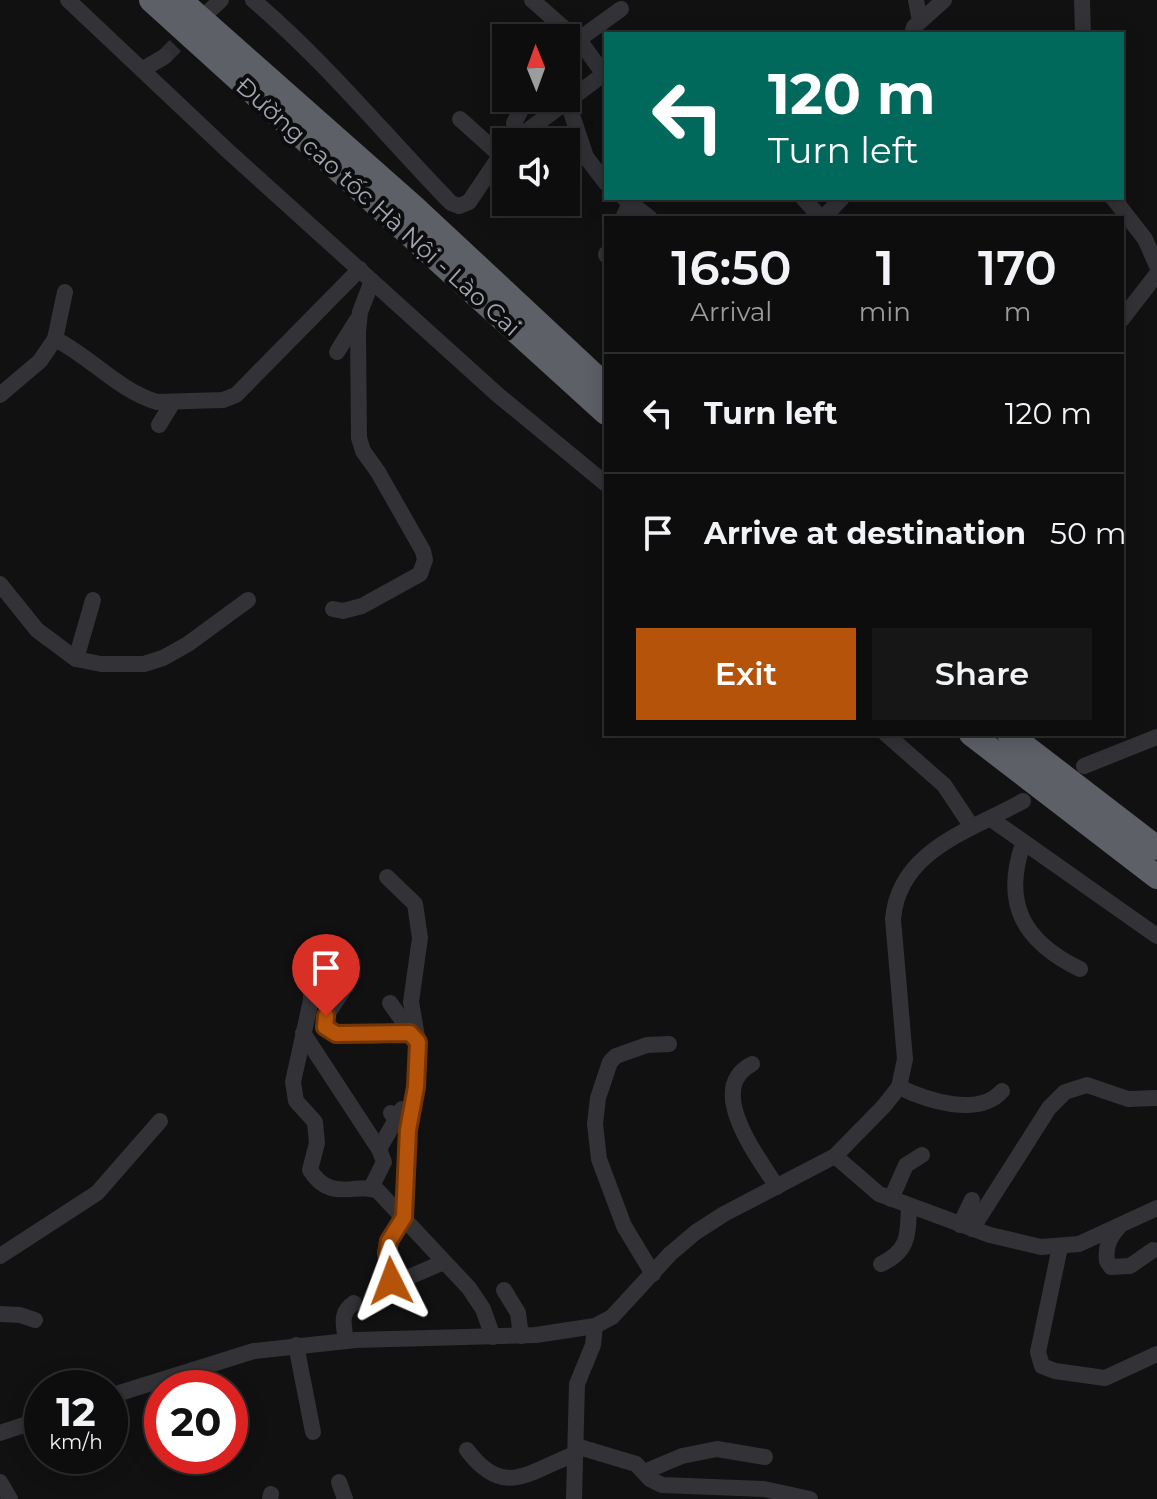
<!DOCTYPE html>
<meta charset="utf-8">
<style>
body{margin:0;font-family:Montserrat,sans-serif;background:#161617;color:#f1f3f6;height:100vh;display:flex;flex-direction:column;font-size:30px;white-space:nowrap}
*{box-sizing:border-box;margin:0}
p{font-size:26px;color:#9a9c9e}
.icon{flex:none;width:44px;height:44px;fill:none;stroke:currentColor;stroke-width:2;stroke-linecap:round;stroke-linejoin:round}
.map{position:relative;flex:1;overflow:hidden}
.details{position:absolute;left:604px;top:216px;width:520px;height:520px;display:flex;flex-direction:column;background:#0d0d0e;border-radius:0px;box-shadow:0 4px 20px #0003,0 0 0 2px #2d2d2e}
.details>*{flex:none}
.banner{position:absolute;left:604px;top:32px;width:520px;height:168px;border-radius:0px;box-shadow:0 4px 20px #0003,0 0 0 2px #2d2d2e;background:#00695c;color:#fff;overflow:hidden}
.needle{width:52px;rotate:359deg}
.buttons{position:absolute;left:492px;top:24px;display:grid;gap:16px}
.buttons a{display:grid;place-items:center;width:88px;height:88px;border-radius:0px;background:#0d0d0e;box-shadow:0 4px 20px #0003,0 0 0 2px #2d2d2e;font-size:40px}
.speed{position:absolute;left:24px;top:1370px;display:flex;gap:16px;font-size:40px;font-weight:700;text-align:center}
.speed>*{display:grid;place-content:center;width:104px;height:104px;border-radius:50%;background:#0d0d0e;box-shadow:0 4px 20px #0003,0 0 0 2px #2d2d2e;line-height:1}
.speed small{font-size:20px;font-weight:400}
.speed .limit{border:12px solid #d22;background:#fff;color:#111}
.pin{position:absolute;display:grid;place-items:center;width:68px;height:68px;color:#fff;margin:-82px -34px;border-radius:50% 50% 50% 0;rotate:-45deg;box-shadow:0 0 8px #0007}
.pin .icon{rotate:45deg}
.me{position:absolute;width:88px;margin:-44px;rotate:357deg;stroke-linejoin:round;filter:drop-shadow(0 0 6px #0008)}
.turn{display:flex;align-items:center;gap:28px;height:168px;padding:0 32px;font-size:36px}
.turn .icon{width:104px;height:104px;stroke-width:2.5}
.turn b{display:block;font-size:56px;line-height:68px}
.eta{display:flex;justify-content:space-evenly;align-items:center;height:136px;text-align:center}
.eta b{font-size:48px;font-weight:600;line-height:56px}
.button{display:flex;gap:16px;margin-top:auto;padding:16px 32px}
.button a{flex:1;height:92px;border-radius:0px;background:#b45309;color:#fff;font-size:32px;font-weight:600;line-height:92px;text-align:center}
.button a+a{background:#161617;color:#f1f3f6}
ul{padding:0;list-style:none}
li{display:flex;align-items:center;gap:24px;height:120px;padding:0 32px;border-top:2px solid #2d2d2e}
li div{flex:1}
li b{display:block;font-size:30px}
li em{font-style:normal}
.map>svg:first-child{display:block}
</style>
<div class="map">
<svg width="1157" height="1499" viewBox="0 0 1157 1499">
<rect width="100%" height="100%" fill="#111112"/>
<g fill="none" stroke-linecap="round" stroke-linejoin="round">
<path stroke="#2e2f32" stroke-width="16" stroke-dasharray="16 8" stroke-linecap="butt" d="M164,57L194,27"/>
<g stroke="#323237" stroke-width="16">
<path d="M68,0L228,151L498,395L606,484"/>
<path d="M253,0C325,61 385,135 451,203L459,206L469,202L506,147"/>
<path d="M532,0L582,44L606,77"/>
<path d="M916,0L920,21"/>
<path d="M1082,0L1083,34"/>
<path d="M205,15L221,0"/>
<path d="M912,34L914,27L944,0"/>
<path d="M578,40L621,9"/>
<path d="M143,69L164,57"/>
<path d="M567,100L586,157L606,183"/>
<path d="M460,119L500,155"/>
<path d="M519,137L514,123L521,110"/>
<path d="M512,142L604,74"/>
<path d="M624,198L650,218"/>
<path d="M803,198L821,218"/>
<path d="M1113,198L1145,239L1157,266"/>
<path d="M623,218L630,203"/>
<path d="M823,218L842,198"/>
<path d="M606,255V254"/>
<path d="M1122,319L1157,274"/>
<path d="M55,339C91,357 119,391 157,402L223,400L236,395L360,269"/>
<path d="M337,352L357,320"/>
<path d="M0,395L40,361L55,339L65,292"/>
<path d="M159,425L173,402"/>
<path d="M0,584L37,630L76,659L101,664H144L163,658L188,644L248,600"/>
<path d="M333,609L343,611L362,606L420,574L425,560L423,551L378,472L363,451L359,438L358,332L360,312L372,281"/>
<path d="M76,659L93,600"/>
<path d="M886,734L944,785L972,827"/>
<path d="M1084,766L1157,737"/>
<path d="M991,819L1157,936"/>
<path d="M1023,844C1002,904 1024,942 1080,969"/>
<path d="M387,877L415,904L420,938L411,1002L418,1042L416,1087L408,1130"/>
<path d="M323,955L312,966L311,1000L293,1082L296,1101L315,1122L317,1143L310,1170C331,1204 358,1181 378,1191L469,1288L483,1309L493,1337"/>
<path d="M346,986L326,1016L325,1027C340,1041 389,1034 410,1033"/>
<path d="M390,1003L415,1038"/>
<path d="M303,1033L379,1149L384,1162L371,1188"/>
<path d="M752,1064C704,1089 759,1158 777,1187"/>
<path d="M899,1087C926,1100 978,1118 1002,1091"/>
<path d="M379,1149L402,1109"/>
<path d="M835,1156L879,1194L990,1235L1041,1247L1079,1244L1157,1208"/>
<path d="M891,1199L906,1165L922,1155"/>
<path d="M960,1225L972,1200"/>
<path d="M1119,1227C1110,1237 1105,1246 1107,1261L1111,1267L1130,1266L1153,1250"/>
<path d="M972,1229L1049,1108L1065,1092L1087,1085L1128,1099L1157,1098"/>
<path d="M1060,1247L1038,1352L1042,1366L1055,1371L1105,1378L1157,1354"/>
<path d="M0,1256L97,1193L160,1121"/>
<path d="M881,1264C909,1251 908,1235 909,1206"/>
<path d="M653,1274L624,1226L599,1159L595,1124L598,1098L610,1062L616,1056L647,1045L669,1044"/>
<path d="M409,1277L444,1262"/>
<path d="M391,1281L388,1271L389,1241L404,1217L408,1130L391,1113"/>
<path d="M504,1290L518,1313L521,1336"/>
<path d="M0,1314L20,1315L35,1320"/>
<path d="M346,1341C344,1325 339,1313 354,1303"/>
<path d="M296,1345L313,1432"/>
<path d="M110,1396L254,1351L356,1340L536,1335L595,1326L612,1317L670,1254L696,1232L724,1214L835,1156L884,1106L899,1087L905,1059L893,919C899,850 970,831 1023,801"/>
<path d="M0,1433L42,1419"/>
<path d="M576,1446L636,1464L650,1479L662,1485L764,1489L810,1499"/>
<path d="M467,1450C504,1499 528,1472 575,1454"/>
<path d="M644,1472L682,1456L717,1449L765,1457"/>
<path d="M0,1482L10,1499"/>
<path d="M339,1482L345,1499"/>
<path d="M270,1499L271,1494"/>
<path d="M574,1499L577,1384L593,1345L595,1326"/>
</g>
<g stroke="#5e6068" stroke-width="24">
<path d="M151,0L606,413"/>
<path d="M180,0L414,207L606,386"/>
<path d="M971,734L1157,877"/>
<path d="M1009,734L1157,848"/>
</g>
</g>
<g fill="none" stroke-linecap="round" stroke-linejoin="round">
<g stroke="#753606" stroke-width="20">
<path id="route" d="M326,1016L325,1027L336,1034L410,1033L418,1042L416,1087L408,1130L404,1217L389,1241L387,1253L391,1281"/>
</g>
<use href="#route" stroke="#b45309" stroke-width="14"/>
</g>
<g text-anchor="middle" stroke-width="8" stroke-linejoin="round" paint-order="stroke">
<g font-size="24" fill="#a2a6b2" stroke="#0c0c0d">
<text transform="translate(378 207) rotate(42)" y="8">Đường cao tốc Hà Nội - Lào Cai</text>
</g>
</g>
</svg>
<div class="buttons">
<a><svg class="needle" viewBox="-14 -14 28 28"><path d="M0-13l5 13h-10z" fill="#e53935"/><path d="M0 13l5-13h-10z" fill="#9a9c9e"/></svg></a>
<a><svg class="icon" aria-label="sound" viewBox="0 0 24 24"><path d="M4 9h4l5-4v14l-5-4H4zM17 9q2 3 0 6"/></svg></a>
</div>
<div class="speed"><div>12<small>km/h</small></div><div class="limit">20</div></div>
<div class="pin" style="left:326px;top:1016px;background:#d93025"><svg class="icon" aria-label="arrive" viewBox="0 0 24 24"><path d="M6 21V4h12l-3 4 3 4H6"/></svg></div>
<svg class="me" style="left:391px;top:1281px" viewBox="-20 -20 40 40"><path d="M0-17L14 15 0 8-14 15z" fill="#b45309" stroke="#fff" stroke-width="4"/></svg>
<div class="banner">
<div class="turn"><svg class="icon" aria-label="left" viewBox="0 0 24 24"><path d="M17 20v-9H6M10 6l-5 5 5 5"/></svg><div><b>120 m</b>Turn left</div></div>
</div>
<section class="details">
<div class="eta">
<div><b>16:50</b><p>Arrival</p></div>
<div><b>1</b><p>min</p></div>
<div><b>170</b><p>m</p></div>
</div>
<ul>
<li><svg class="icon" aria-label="left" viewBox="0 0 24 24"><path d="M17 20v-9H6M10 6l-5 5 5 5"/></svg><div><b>Turn left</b></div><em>120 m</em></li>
<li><svg class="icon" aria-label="arrive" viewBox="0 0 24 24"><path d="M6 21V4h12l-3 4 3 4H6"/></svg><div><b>Arrive at destination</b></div><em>50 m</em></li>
</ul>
<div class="button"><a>Exit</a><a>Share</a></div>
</section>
</div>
